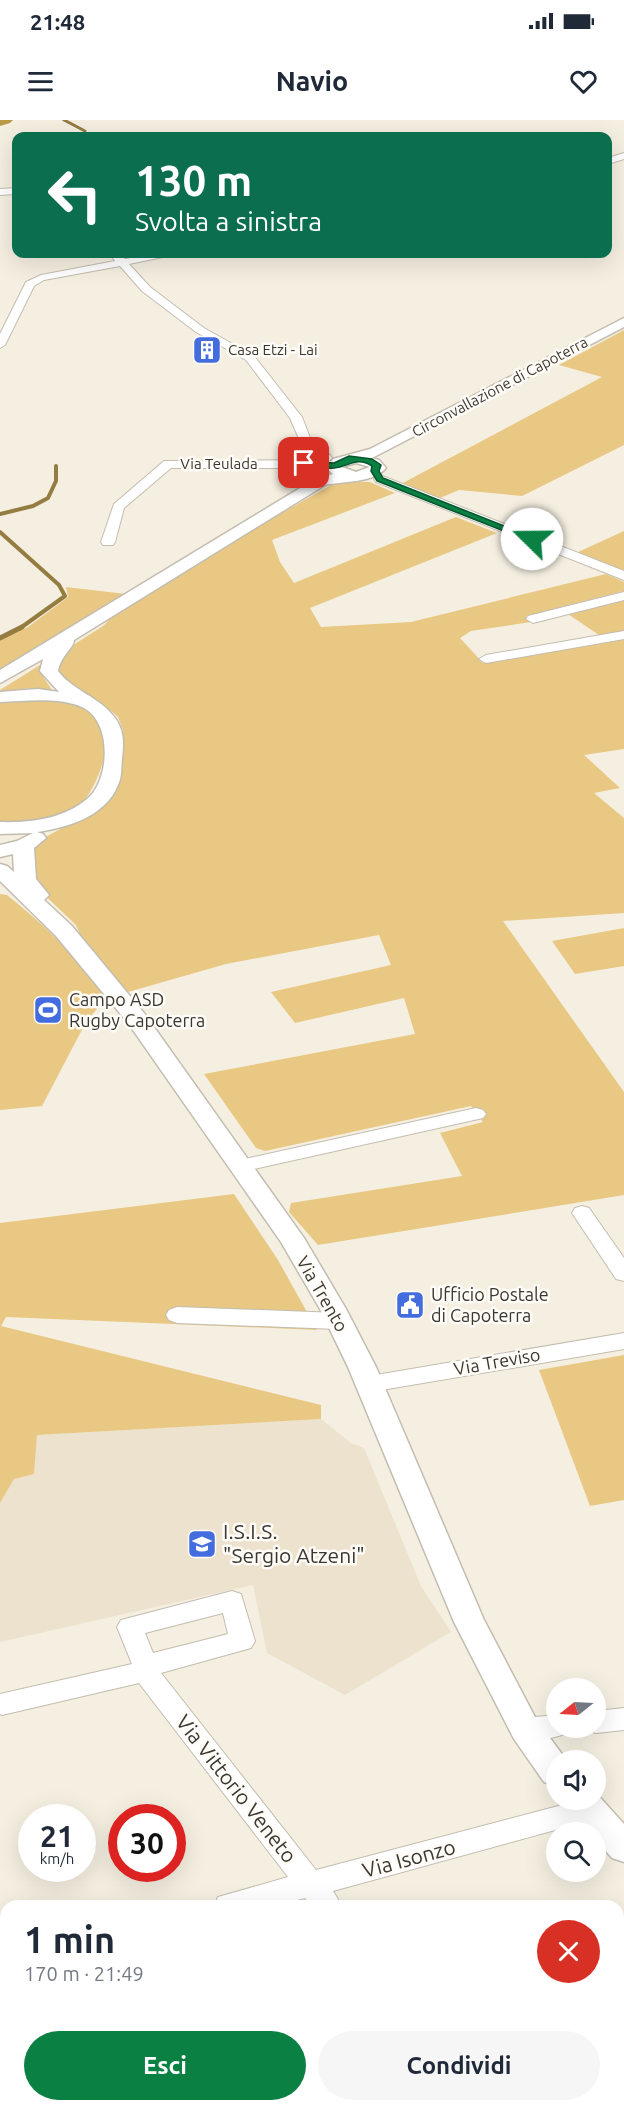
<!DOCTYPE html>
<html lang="it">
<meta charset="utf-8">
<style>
body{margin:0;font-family:Ubuntu,sans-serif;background:#f6f6f7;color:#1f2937;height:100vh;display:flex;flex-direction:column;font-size:22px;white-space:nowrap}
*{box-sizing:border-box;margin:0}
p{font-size:20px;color:#747a83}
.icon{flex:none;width:33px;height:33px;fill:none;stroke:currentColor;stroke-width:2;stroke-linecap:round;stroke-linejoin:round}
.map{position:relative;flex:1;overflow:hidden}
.details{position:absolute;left:0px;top:1780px;width:624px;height:212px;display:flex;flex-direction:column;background:#fff;border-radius:18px 18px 0 0;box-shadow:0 6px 24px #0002}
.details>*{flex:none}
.banner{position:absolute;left:12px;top:12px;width:600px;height:126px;border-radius:12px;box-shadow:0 6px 24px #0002;background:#0b6e4f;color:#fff;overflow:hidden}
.needle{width:39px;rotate:252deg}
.tools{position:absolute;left:546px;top:1558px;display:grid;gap:12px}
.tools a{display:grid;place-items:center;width:60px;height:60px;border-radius:50%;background:#fff;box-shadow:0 6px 24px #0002;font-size:30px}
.speed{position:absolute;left:18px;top:1684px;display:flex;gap:12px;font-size:30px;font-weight:700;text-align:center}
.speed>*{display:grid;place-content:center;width:78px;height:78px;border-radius:50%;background:#fff;box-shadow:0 6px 24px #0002;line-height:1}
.speed small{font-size:15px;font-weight:400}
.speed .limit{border:9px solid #d22;background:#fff;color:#111}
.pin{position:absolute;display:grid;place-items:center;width:51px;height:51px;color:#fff;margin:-26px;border-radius:12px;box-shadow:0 3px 9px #0006}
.me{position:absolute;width:66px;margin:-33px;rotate:292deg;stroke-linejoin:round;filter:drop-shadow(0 0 4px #0008)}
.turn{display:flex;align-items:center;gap:21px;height:126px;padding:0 24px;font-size:27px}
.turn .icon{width:78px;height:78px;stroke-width:2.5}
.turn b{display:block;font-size:42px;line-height:51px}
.round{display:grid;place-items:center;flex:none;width:63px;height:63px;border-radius:32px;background:#f6f6f7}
.head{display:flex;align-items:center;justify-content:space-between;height:102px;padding:0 24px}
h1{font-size:36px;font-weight:600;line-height:45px}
.action{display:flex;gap:12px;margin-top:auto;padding:12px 24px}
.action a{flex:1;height:69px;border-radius:36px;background:#0b8043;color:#fff;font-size:24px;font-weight:600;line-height:69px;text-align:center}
.action a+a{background:#f6f6f7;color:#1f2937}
.status{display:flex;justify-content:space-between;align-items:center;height:42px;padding:0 30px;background:#fff;direction:ltr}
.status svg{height:16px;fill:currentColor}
header{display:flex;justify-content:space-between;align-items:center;height:78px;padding:0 24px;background:#fff;font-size:27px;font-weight:600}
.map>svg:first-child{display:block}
</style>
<div class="status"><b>21:48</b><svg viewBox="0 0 49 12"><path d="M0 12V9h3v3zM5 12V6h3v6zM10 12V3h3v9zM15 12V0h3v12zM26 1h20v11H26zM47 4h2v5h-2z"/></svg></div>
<header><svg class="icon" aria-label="menu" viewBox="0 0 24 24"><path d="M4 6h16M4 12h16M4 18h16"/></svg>Navio<svg class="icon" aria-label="heart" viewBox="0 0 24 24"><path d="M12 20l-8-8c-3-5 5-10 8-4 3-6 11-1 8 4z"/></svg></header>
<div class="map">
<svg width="624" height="1991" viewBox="0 0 624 1991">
<rect width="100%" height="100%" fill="#f5efe1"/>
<path fill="#ece2ce" d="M321,1299L351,1323L364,1328L421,1466L451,1512L345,1575L267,1533L253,1465L0,1522V1383L14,1359L34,1354L37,1315Z"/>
<g fill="#e8c883">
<path d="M624,210V325L522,376L459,370L440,378L401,364L602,257L559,245Z"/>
<path d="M338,361L370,362L395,373L272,420L280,442L294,463L456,397L497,413L310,488L321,507L411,502L606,454L624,462V471L526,496L531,502L471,511L460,518L483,543L624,518V629L584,635L620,668L594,673L624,698V793L503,801L624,972V1075L318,1125L289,1092L291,1083L462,1056L440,1013L483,1002L471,986L265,1031L256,1028L204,954L415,914L404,878L295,903L271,872L391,845L379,815L226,844L128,872L82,819L76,805L35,766L30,732L42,719L95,690L116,665L123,622V610L118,597L106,587L80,575L55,550L67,529L103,506L114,495L224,426Z"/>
<path d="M624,411V451L576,433Z"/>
<path d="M66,467L126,474L0,550V520L28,507L68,477Z"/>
<path d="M624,479V512L602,517L568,494Z"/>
<path d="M40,545L42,555L52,570L30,568L0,572V570Z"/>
<path d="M0,580C27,580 57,575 82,588C90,592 101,601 105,610C111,629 95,673 79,685C56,702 27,703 0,705Z"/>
<path d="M0,774L7,775C47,807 76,836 106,878L86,902L42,986L0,990Z"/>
<path d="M624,808V846L575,854L552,821Z"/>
<path d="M234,1074L278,1140L317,1210L6,1197L1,1206L321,1285V1299L37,1315L34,1354L14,1359L0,1383V1103Z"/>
<path d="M624,1235V1380L590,1386L539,1250Z"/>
</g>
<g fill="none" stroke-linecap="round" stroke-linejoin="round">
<path stroke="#957c41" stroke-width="3" d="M64,0L85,11L84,16"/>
<g stroke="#957c41" stroke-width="4">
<path d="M0,394L33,386L48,378L56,361V346"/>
<path d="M0,412L59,465L65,476L19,509"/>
</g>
<path stroke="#957c41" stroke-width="5" d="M0,518L22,507"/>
<path fill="#bc9947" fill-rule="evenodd" d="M0,0H13L10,3L0,6Z"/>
<g stroke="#c3bdb0" stroke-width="2">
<g id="minor">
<path d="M624,33V39L608,44V38Z"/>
<path d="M16,68V74L0,75V69Z"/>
<path d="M110,134H120L125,139L152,134H170L168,136L129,144L150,167L204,208L254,236L302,297L312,323L330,335L332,338L329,341L337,342V348H171L124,388L115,422L113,425H103L101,422L114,384L164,341L321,340L303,328L290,298L246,240L196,212L142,171L120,146L44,160L34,166L5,225L0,228V214L26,162L41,155L115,141Z"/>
<path d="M380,355L624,451V460L376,362L374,359L376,356Z"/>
<path d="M624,472V480L533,503L526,499L528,496Z"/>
<path d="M624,511V519L486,543L479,539L486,535Z"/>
<path d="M476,988L483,990L486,994L483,998L240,1052L233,1051L230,1046L233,1041L240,1040Z"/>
<path d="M582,1086L589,1088L624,1138V1161L616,1159L572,1093L575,1088Z"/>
<path d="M177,1187L338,1193L346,1196L349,1201L346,1206L338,1209L177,1203L169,1200L166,1195L169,1190Z"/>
<path d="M624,1213V1229L370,1272L362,1270L359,1264L362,1258L370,1256Z"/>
<path d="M232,1471L241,1474L255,1521L251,1528L161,1553L316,1750L581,1680L599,1682L603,1690L599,1698L333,1771L342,1786H311L305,1778L274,1786H214L218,1777L288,1757L139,1563L2,1595L0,1594V1574L132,1544L117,1507L121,1500ZM223,1493L228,1514L153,1533L145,1513Z"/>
<path d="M624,1588V1610L596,1613L587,1610L586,1608H596V1591Z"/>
<path d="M556,1595V1608H568L565,1614C550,1619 531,1622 516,1617L512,1609L516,1601L525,1598Z"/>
<path d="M6,1829V1857L0,1858V1830Z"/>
<path d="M125,1986H155L156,1991H126Z"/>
<path d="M461,1986H492L494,1991H463Z"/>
</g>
</g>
<g stroke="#c3bdb0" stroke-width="3">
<g id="tertiary">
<path d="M624,198V207L372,338L379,340L386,348C374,363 344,361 325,365L74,520C74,528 61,535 58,551C73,571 100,577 115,598C124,610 124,623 122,638C121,647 122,657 118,665C106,696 67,708 37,712L43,714L46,718L34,728L36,759L49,775L44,780L72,806L144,893L304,1118L346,1189L376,1247L484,1500L536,1599L567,1641H556V1666L544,1662L514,1619L454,1502L348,1247L320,1189L281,1122L128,903L56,816L0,761V744L7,746L14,752L13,734L0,737V725L17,721L33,713L0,714V702C31,703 63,699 87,679C110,661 113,601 82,587C59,577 25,581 0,582V572L38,569L59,572L40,551L43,539L0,563V550L315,359L333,354L326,348L333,339L370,329ZM356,343L370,347L356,352L342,347Z"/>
<path d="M596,1673L624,1704V1742L612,1738L596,1720V1713H589L568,1690L563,1680H596Z"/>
</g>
</g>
<use href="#minor" fill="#fff" fill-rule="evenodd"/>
<use href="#tertiary" fill="#fff" fill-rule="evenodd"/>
</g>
<path fill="#0b8043" stroke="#07532c" stroke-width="1.5" d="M349,336L372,339L381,345L379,351L383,358L537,419L529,421L377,361L371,351L372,346C356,336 349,347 334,348C324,349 313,347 304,346L299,343L304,341L334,343Z"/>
<defs>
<g id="building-square" transform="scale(1.5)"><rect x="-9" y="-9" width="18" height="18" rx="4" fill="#436cde" stroke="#fffcf7"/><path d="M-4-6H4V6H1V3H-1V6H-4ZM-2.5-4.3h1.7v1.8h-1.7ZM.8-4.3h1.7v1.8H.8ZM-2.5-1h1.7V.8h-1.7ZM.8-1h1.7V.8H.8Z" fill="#fff"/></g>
<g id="stadium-square" transform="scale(1.5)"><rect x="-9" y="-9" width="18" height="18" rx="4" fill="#436cde" stroke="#fffcf7"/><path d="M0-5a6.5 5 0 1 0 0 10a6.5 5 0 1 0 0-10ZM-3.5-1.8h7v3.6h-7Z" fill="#fff"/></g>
<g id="civic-square" transform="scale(1.5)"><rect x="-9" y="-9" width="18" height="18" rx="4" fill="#436cde" stroke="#fffcf7"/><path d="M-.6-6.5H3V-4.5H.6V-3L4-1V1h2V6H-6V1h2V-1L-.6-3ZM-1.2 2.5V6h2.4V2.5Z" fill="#fff"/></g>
<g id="school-square" transform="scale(1.5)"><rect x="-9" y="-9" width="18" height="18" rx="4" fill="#436cde" stroke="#fffcf7"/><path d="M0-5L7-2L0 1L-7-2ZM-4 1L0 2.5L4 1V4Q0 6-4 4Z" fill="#fff"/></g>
</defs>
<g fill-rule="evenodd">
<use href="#building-square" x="207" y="230"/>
<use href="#stadium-square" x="48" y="890"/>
<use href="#civic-square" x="410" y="1185"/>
<use href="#school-square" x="202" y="1424"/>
</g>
<g text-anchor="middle" stroke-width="5" stroke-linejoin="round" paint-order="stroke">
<g font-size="15" fill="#3a3732" stroke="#fffcf7" text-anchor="start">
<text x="228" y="235">Casa Etzi - Lai</text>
</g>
<g font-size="15" fill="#3a3732" stroke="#fffcf7">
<text transform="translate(500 267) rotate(-28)" y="5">Circonvallazione di Capoterra</text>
<text x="219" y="349">Via Teulada</text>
</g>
<g font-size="18" fill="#3a3732" stroke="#fffcf7" text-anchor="start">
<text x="69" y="886">Campo ASD<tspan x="69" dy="21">Rugby Capoterra</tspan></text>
<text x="431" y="1181">Ufficio Postale<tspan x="431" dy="21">di Capoterra</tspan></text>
</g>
<g font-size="18" fill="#3a3732" stroke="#fffcf7">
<text transform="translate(322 1174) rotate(60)" y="6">Via Trento</text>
<text transform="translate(497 1242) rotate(-10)" y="6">Via Treviso</text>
</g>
<g font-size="21" fill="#3a3732" stroke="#fffcf7" text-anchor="start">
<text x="223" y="1419">I.S.I.S.<tspan x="223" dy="24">"Sergio Atzeni"</tspan></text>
</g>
<g font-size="21" fill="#3a3732" stroke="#fffcf7">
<text transform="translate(236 1669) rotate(52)" y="7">Via Vittorio Veneto</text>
<text transform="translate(409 1739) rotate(-15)" y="7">Via Isonzo</text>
</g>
</g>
</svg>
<div class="tools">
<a><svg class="needle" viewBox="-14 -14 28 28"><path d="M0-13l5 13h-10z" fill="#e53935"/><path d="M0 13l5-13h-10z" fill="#747a83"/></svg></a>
<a><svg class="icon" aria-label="sound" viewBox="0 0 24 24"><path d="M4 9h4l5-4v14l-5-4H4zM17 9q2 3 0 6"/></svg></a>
<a><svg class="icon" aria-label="search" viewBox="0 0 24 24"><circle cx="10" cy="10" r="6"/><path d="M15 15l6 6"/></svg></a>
</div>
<div class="speed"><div>21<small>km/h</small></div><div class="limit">30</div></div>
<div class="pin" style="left:304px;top:343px;background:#d93025"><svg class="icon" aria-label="arrive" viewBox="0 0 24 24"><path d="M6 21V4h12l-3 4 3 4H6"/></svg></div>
<svg class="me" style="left:532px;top:419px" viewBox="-20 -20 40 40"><circle r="19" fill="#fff"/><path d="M0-13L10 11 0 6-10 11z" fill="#0b8043"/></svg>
<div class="banner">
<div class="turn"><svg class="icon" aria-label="left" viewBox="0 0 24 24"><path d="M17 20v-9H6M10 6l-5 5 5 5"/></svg><div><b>130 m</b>Svolta a sinistra</div></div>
</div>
<section class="details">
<div class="head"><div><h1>1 min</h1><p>170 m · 21:49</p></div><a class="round" style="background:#d93025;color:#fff"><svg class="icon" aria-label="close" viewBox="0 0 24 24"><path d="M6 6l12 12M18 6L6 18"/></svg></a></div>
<div class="action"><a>Esci</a><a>Condividi</a></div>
</section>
</div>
